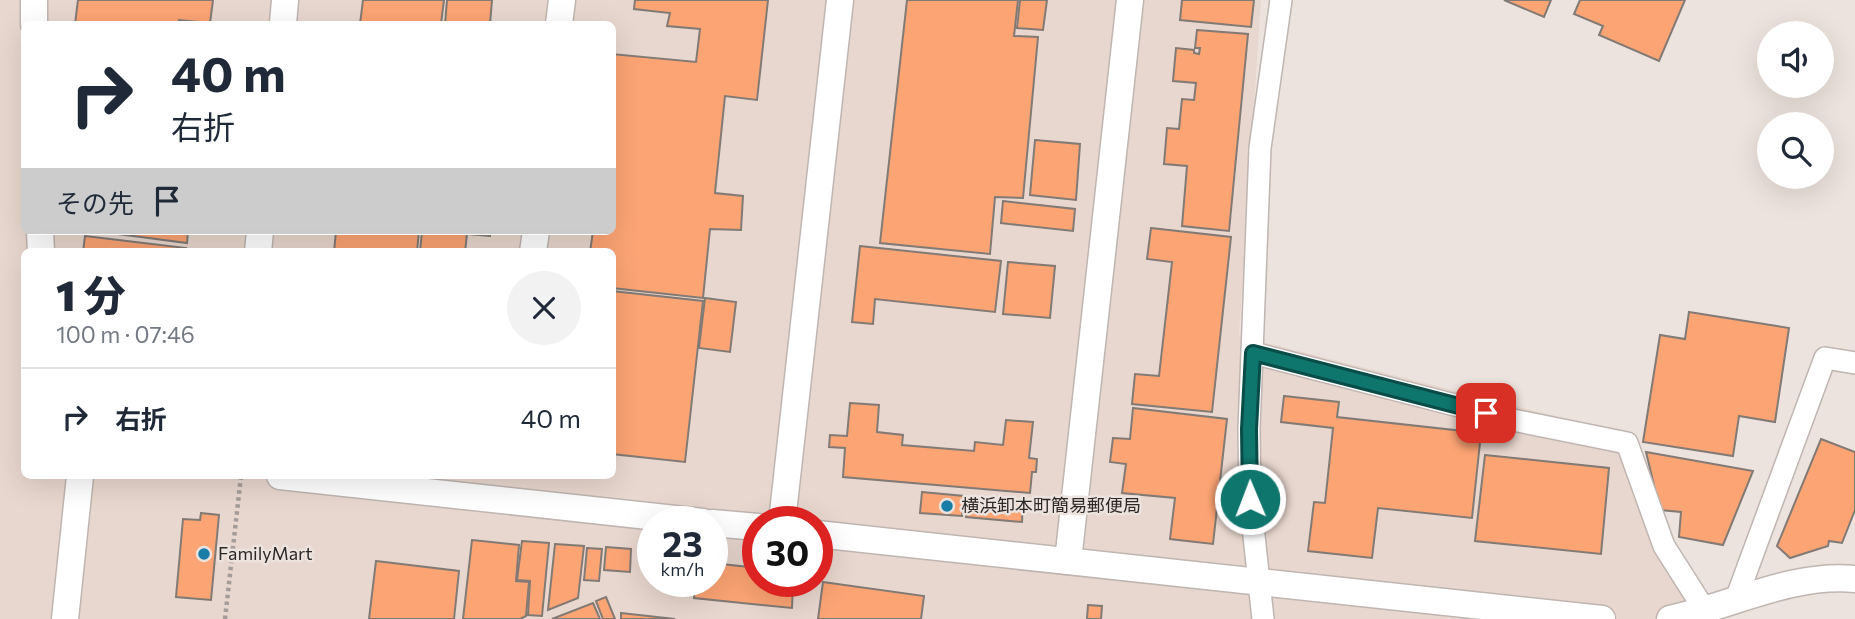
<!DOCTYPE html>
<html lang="ja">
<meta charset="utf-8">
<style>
body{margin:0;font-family:Commissioner,"Noto Sans JP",sans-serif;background:#f2f2f3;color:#1f2937;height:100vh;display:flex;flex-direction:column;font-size:26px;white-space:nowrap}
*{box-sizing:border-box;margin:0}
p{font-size:23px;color:#747a83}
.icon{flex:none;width:38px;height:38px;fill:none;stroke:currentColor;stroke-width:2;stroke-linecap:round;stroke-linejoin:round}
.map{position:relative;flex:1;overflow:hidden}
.details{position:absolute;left:21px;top:248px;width:595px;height:231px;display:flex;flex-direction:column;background:#fff;border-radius:10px;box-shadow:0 7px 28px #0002}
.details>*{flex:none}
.hud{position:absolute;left:21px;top:21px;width:595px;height:214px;border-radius:10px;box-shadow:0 7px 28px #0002;background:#fff;color:#1f2937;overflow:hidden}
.controls{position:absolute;left:1757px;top:21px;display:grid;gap:14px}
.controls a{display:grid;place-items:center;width:77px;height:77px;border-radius:50%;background:#fff;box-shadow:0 7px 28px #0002;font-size:35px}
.speed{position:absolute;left:637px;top:506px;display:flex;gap:14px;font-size:35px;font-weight:700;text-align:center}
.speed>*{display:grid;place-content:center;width:91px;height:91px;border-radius:50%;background:#fff;box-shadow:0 7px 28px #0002;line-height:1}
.speed small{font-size:18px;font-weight:400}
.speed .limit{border:10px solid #d22;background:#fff;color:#111}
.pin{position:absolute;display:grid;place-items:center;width:60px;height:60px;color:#fff;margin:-30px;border-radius:14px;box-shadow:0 4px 10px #0006}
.me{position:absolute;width:77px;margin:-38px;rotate:359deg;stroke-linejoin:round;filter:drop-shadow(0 0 5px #0008)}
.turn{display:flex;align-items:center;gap:24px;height:147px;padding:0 35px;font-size:32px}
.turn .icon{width:91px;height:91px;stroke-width:2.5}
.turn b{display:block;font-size:49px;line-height:60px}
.then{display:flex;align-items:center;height:66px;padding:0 35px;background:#0003;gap:14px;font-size:26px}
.round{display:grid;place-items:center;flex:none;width:74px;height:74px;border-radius:37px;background:#f2f2f3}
.headline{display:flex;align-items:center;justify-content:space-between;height:119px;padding:0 35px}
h1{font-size:42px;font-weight:800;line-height:52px}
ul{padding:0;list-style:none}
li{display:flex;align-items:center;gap:21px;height:98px;padding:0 35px;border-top:2px solid #e0e1e3}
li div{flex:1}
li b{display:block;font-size:26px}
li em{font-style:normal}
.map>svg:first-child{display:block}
</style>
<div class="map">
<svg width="1855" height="619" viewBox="0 0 1855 619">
<rect width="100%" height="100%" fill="#ede3de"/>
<path fill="#e8d7ce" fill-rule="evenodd" d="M0,0H1261L1239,336L1633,436L1669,542L1718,619H0ZM24,24H612V231H24ZM24,252H612V476H24ZM653,522H712V581H653ZM758,522H817V581H758Z"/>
<g fill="#fca474" stroke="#827a75" stroke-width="2">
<path d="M78,0H213L210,23L179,20L178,24H75Z"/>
<path d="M363,0H444L441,24H360Z"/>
<path d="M447,0H492L490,24H445Z"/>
<path d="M635,0H768L757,100L725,96L715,193L743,196L741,230L710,229L703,298L612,288V252H590L593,231H612V54L696,62L700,29L667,26L670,13L634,9Z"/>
<path d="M907,0H1018L1014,36L1038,37L1023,198L995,197L990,254L880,243Z"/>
<path d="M1020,0H1047L1043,30L1017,28Z"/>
<path d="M1182,0H1254L1251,27L1180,20Z"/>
<path d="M1504,0H1551L1544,17Z"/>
<path d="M1580,0H1685L1659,61L1599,35L1603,26L1574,14Z"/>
<path d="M1197,30L1248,34L1229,231L1182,226L1187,166L1164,164L1167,128L1179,129L1182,99L1194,100L1196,83L1173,81L1176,48L1194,50V53L1199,54L1200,48H1195Z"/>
<path d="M1035,140L1080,144L1076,200L1030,195Z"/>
<path d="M1003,201L1075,209L1073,231L1001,223Z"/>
<path d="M1151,228L1231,237L1212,412L1132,404L1135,374L1159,376L1172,262L1147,259Z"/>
<path d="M95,231H188L187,243Z"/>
<path d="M336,231H419L417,252H334Z"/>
<path d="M422,231H490V236L467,234L465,252H420Z"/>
<path d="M85,236L186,248L185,252H83Z"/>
<path d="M860,246L1001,261L995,312L875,299L873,324L852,322Z"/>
<path d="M1008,262L1055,266L1050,318L1003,314Z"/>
<path d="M612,291L703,301L685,462L612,454Z"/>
<path d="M705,298L736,302L730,352L699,348Z"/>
<path d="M1689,312L1789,328L1775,422L1739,416L1733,456L1643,442L1660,335L1685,339Z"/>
<path d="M1284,396L1339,402L1337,417L1481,433L1472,518L1378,508L1372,558L1308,551L1314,502L1325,503L1333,428L1281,422Z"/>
<path d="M850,403L879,405L877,432L903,435L902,445L974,451L975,442L1003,445L1006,420L1033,422L1029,458L1037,459L1036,472H1032L1030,493L843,477L845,448L829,447L830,435L847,436Z"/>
<path d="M1133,408L1227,419L1213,544L1170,539L1175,498L1122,493L1126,464L1110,462L1113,438L1130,439Z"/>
<path d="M1821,439L1855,452V510L1842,543L1829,541L1828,546L1790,558L1777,546Z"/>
<path d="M1646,452L1753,471L1723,545L1679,537L1681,512L1660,510Z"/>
<path d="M1485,455L1609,468L1601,554L1475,541Z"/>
<path d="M922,492L964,496L962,516L920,513Z"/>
<path d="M968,497L1023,502L1022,522L966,517Z"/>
<path d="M201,513L219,515L211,600L176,597L183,519L200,520Z"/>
<path d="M472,540L519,545L516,581L529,582L526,616L520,619H463Z"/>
<path d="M522,541L549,543L542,616L528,615L530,581L517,580Z"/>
<path d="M555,544L584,546L578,598L548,610Z"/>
<path d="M606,547L631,549L630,572L604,570Z"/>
<path d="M587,548L602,549L599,581L584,580Z"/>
<path d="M376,561L459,571L454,619H369Z"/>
<path d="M712,563L758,568V581L793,583L792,608L694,598L696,581H712Z"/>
<path d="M823,582L924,596L921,619H818Z"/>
<path d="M606,597L615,619H603L596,601Z"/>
<path d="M593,603L600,619H552Z"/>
<path d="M1088,605L1102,606L1101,619H1087Z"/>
<path d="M621,613L675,619H621Z"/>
</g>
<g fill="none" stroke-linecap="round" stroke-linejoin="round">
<g stroke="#bfb5b1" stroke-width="24">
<g id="minor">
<path d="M1253,353L1513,420L1627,443L1664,546L1704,609"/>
<path d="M1735,602L1825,358L1855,363"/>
<path d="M1263,619L1250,499L1249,429L1260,148L1281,0"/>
</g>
</g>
<g stroke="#bfb5b1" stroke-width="29">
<g id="tertiary">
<path d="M34,24V0"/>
<path d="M283,24L285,0"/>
<path d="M559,24L562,0"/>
<path d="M40,231L41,252"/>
<path d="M258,252L260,231"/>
<path d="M533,252L536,231"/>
<path d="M280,476L703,522"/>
<path d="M782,522L840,0"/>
<path d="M712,523L758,527"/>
<path d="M817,534L1602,619"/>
<path d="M1068,561L1130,0"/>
<path d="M65,619L80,476"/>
<path d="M1670,619C1731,606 1791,573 1855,579"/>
</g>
</g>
<path stroke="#a49c98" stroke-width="4.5" stroke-dasharray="3.5 3.5" stroke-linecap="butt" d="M225,619L241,476"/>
<use href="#minor" stroke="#fff" stroke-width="21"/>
<use href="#tertiary" stroke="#fff" stroke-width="26"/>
</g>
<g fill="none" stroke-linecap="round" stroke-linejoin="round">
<g stroke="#0a4d48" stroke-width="18">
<path id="route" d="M1250,499L1249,429L1253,353L1486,413"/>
</g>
<use href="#route" stroke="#0f766e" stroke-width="12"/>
</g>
<g fill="#187ea8" stroke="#ede3de" stroke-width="2.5">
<circle cx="947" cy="506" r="7"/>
<circle cx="204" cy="554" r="7"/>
</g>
<g text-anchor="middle" stroke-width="5" stroke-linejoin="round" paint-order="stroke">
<g font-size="18" fill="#2c2826" stroke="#ede3de" text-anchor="start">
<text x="961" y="512">横浜卸本町簡易郵便局</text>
<text x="218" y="560">FamilyMart</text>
</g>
</g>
</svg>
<div class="controls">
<a><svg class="icon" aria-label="sound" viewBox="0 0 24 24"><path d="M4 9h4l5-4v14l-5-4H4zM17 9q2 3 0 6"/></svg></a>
<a><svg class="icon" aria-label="search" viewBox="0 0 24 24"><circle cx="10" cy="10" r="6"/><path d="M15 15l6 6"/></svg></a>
</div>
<div class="speed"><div>23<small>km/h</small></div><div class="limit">30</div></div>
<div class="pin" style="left:1486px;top:413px;background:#d93025"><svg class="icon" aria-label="arrive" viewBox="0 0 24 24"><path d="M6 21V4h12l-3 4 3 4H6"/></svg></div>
<svg class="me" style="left:1250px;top:499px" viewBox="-20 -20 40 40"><circle r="17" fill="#0f766e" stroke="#fff" stroke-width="3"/><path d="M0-11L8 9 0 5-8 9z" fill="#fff"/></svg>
<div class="hud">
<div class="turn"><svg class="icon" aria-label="right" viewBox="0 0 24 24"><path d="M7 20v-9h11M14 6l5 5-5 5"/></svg><div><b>40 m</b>右折</div></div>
<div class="then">その先<svg class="icon" aria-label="arrive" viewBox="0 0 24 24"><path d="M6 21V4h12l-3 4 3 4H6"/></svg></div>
</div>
<section class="details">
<div class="headline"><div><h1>1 分</h1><p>100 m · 07:46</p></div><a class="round"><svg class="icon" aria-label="close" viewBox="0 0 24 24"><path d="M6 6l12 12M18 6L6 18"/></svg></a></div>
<ul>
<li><svg class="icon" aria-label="right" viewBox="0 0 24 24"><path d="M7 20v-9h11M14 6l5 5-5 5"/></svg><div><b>右折</b></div><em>40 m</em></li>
</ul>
</section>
</div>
